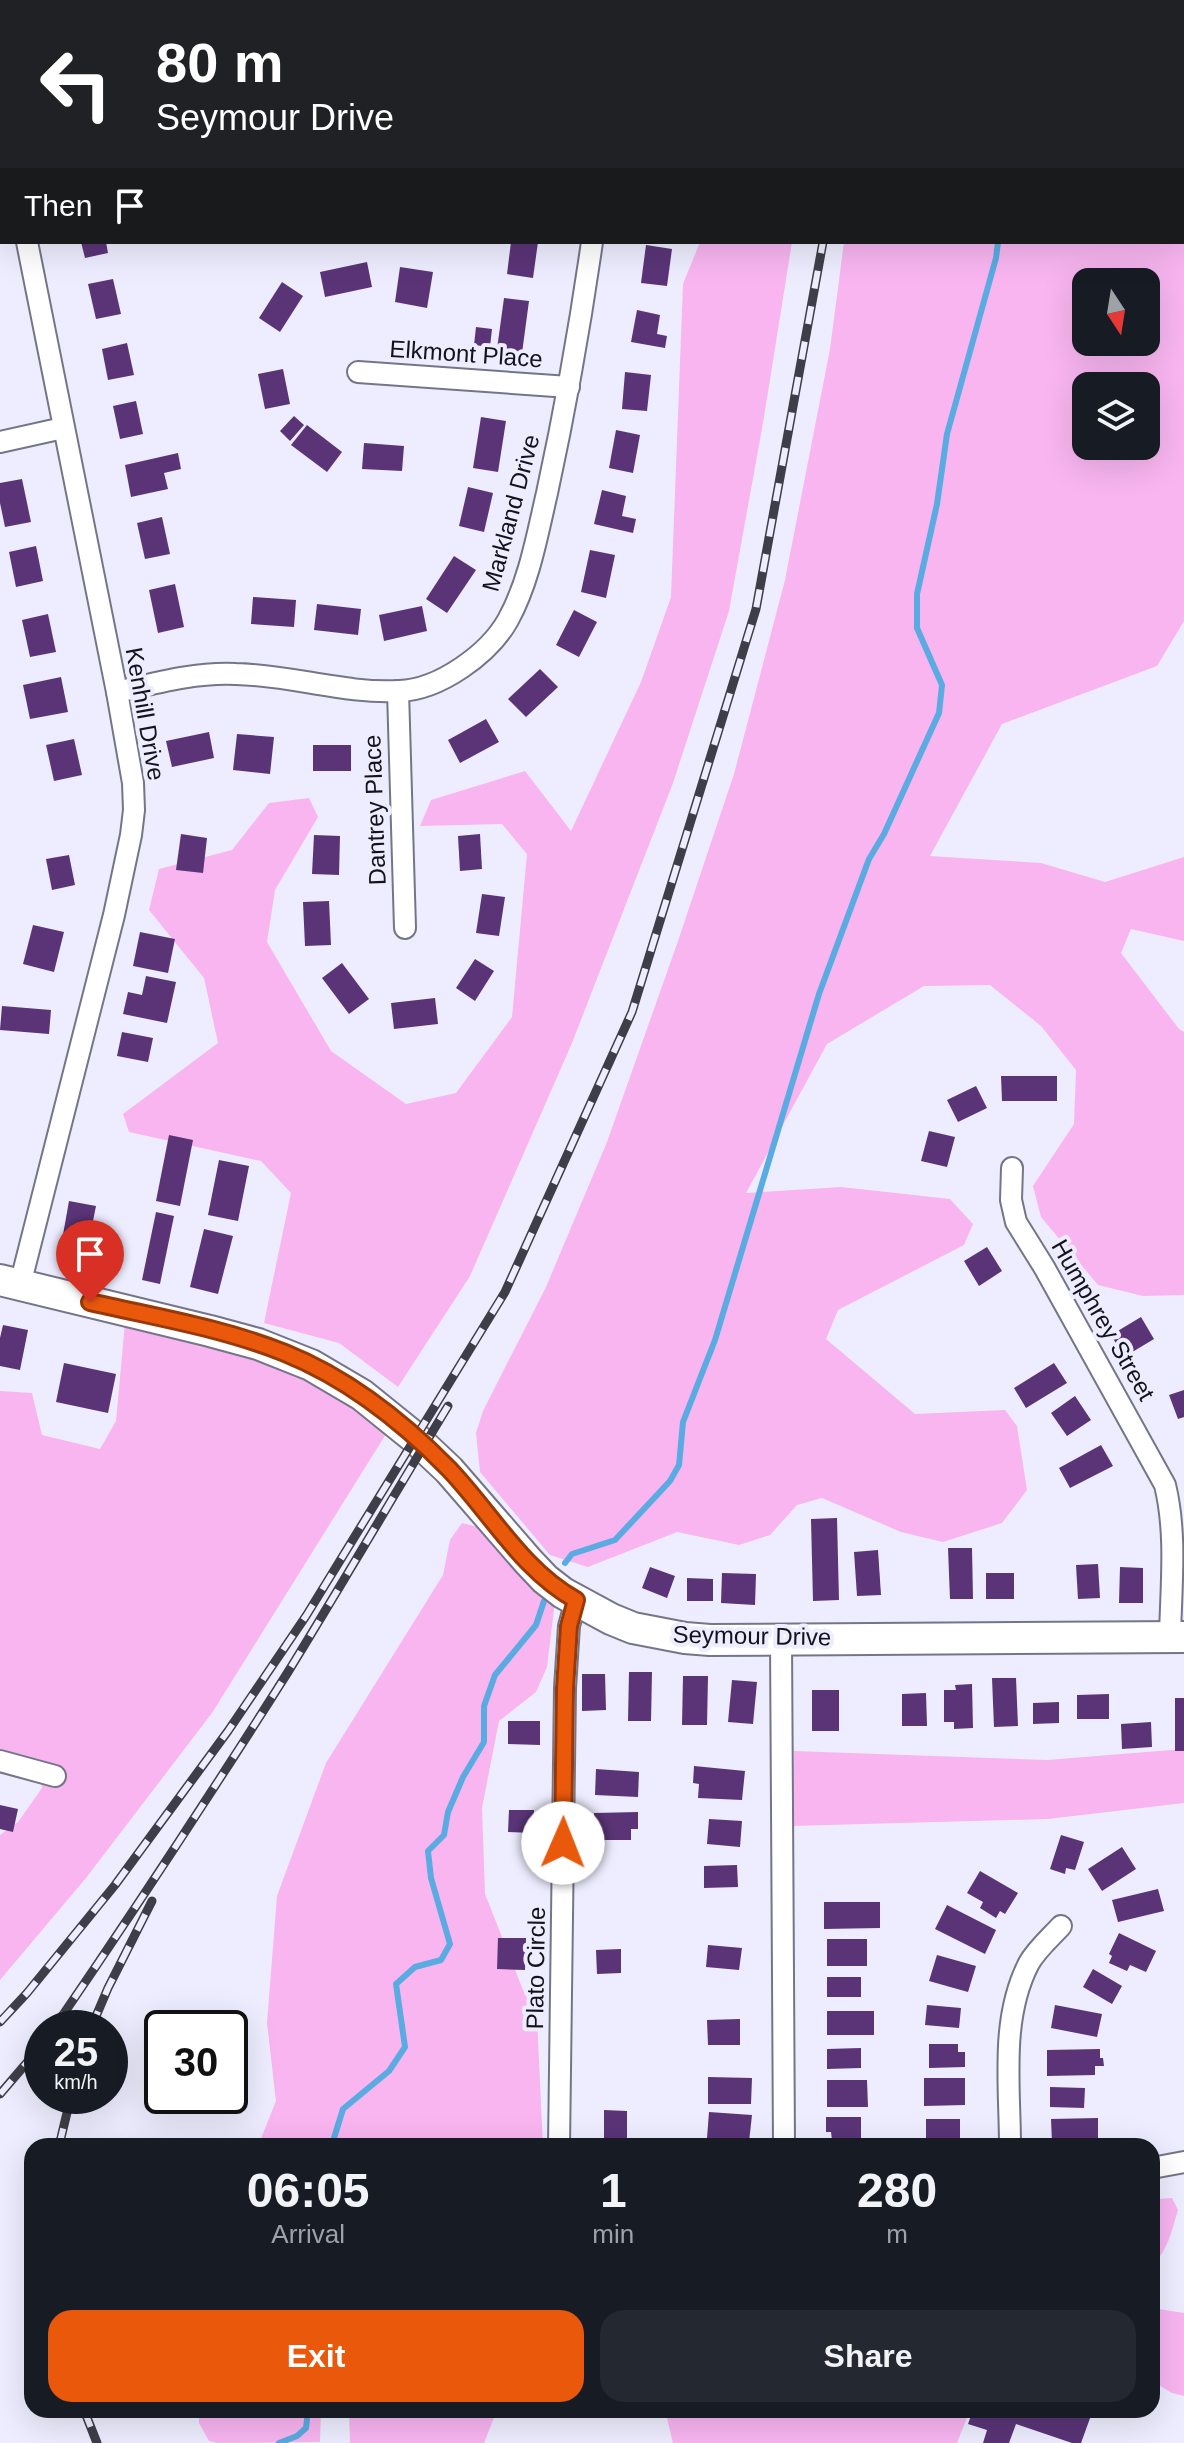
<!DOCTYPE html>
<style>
body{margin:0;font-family:Arial,sans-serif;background:#242831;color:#f1f3f6;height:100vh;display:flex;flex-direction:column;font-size:30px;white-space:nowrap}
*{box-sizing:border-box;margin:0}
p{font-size:26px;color:#9ea1a6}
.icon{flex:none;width:44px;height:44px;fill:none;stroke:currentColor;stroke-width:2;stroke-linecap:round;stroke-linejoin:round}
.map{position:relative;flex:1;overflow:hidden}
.details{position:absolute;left:24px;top:2138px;width:1136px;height:280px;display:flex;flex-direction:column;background:#171b24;border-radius:24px;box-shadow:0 8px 32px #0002}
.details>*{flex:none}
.guide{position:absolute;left:0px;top:0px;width:1184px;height:244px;box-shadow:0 8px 32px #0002;background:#202124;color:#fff;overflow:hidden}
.needle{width:52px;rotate:168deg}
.controls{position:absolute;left:1072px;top:268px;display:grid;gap:16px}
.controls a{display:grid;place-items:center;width:88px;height:88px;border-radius:16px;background:#171b24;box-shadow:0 8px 32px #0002;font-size:40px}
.speed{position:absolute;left:24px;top:2010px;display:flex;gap:16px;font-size:40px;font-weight:700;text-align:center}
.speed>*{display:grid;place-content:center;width:104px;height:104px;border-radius:50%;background:#171b24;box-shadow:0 8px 32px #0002;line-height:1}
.speed small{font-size:20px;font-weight:400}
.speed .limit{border:4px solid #111;border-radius:12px;background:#fff;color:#111}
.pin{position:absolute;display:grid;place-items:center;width:68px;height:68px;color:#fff;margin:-82px -34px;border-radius:50% 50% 50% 0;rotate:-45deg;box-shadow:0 0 8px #0007}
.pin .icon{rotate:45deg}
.me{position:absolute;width:88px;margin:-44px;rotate:1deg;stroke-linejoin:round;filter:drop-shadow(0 0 6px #0008)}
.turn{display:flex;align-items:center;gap:28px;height:168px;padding:0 24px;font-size:36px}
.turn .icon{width:104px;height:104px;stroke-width:2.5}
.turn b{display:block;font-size:56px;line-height:68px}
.then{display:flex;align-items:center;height:76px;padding:0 24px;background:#0003;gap:16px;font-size:30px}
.eta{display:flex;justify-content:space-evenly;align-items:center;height:136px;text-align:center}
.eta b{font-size:48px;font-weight:700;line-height:56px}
.cta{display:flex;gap:16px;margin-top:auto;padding:16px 24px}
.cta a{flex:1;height:92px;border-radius:24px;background:#ea580c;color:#fff;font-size:32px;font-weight:700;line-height:92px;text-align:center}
.cta a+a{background:#242831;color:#f1f3f6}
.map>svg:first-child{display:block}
</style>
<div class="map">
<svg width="1184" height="2443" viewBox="0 0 1184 2443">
<rect width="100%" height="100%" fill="#ededff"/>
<g fill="#f8b5f0" fill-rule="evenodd">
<path d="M868,0H1184V621L1157,666L1002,724L930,856L1041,863L1105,882L1184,857V941L1131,929L1121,953L1179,1029L1184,1032V1295L1143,1296L1098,1285L1041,1217L1033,1186L1074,1124L1076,1070L1041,1026L990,985L924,986L827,1044L746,1193L841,1187L950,1199L973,1224L964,1245L838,1310L826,1339L915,1414L1005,1410L1017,1426L1027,1490L1002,1523L943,1542L901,1532L822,1498L797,1505L770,1535L739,1545L677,1532L588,1567L550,1555L480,1472L476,1433L483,1411L546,1287L607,1142L678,941L734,774L785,580L830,349L844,242H1182V2H868ZM1086,282H1146V342H1086ZM1086,386H1146V446H1086Z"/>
<path d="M700,242H792L763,423L729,611L673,783L572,1043L470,1276L398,1387L339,1343L264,1323L291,1193L261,1161L129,1132L123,1114L218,1043L204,978L149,910L159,869L232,850L269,803L309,798L318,817L275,890L267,942L331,1051L406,1104L456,1093L512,1017L527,854L502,824L420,826L431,800L525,771L571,831L641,682L671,597L683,284Z"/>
<path d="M125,1323C205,1345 289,1361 358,1409C369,1416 377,1426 386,1434L212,1713L86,1878L0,1980V1835L18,1822L42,1788L38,1761L0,1749V1391L32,1393L42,1435L100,1449L116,1421Z"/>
<path d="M462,1523L478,1527L521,1572L555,1601L547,1667L536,1692L499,1721L482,1808L485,1894L523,1990L537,2018L543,2146H258L276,2101L267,2023L277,1896L326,1763L443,1575L450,1540Z"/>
<path d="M1184,1749V1803L1048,1819L792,1826L794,1751L1047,1760Z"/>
<path d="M1172,2198L1178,2210C1172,2228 1168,2253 1152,2264V2223L1156,2217L1158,2199Z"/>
<path d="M1152,2308L1184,2313V2396L1172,2393L1152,2381Z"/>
<path d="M199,2410H321L320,2442L218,2443L209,2441L199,2423Z"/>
<path d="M349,2410H497L484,2443H350Z"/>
<path d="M665,2410H970L957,2443H673Z"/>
</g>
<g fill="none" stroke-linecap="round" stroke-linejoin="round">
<g stroke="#59abe1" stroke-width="6">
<path d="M1087,2L1088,0"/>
<path d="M565,1563L572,1554L615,1540L670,1481L679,1465L683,1422L715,1340L819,994L869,859L884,834L939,713L942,685L917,628V594L937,504L947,434L996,258L998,242"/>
<path d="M339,2146L334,2138L343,2109L389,2071L405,2047L396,1984L415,1967L441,1960L450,1944L431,1878L428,1851L444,1835L448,1812L463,1777L484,1742V1706L495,1675L536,1625L544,1601"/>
<path d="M279,2443L297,2436L306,2428L308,2410"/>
</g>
</g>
<g fill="#5a3477">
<path d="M81,242H106L108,253L85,258Z"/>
<path d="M511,242H538L533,278L507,274Z"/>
<path d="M646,245L672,249L667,286L641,283Z"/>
<path d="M367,262L372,287L325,297L320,272Z"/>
<path d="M400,267L433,272L427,308L395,302Z"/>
<path d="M113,279L121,314L96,319L88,284Z"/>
<path d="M282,282L303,296L280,332L259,318Z"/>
<path d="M504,298L529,301L522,353L497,349Z"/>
<path d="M637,310L660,315L657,334L667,336L665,348L631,342Z"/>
<path d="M476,327L492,329L490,347L474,345Z"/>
<path d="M127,343L134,375L108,380L102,349Z"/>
<path d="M283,369L290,404L265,409L258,374Z"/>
<path d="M625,372L651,375L647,411L622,409Z"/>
<path d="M136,401L143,434L120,439L113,406Z"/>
<path d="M294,416L304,425L290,441L280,431Z"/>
<path d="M481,417L506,421L498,472L473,468Z"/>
<path d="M307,425L342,452L327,472L291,445Z"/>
<path d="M616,430L640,435L633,473L609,468Z"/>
<path d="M364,443L404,446L402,471L362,469Z"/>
<path d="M178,453L181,469L164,473L168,489L131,497L125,465Z"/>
<path d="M22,479L31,522L5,527L0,503V483Z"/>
<path d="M468,487L493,493L484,532L459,526Z"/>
<path d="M602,490L626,496L622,516L636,519L633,533L594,524Z"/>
<path d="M162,517L170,554L145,559L137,523Z"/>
<path d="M36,546L43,581L16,587L9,552Z"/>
<path d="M590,550L615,555L606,598L581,592Z"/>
<path d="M454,556L476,570L447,613L426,599Z"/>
<path d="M175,584L184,627L158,633L149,590Z"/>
<path d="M253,597L296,600L294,627L251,624Z"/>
<path d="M317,604L361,609L358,635L314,630Z"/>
<path d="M422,606L427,631L384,641L379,615Z"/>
<path d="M574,610L597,622L579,657L556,645Z"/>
<path d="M48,614L56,652L30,657L22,620Z"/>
<path d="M540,669L558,687L526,717L508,699Z"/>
<path d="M61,677L68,712L30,719L23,685Z"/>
<path d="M486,719L499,742L460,763L448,740Z"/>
<path d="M209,732L214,758L172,767L166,741Z"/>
<path d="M237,734L274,737L270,774L233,770Z"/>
<path d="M74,739L82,775L54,781L46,745Z"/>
<rect x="313" y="745" width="38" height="26"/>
<path d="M181,834L207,838L203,873L176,870Z"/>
<path d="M480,834L482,869L460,871L458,836Z"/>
<path d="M314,835L340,836L339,875L312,874Z"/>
<path d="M69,855L75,885L52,890L46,859Z"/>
<path d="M482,894L505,897L499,936L476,933Z"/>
<path d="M329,901L331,945L305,946L303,902Z"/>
<path d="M33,925L64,932L54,972L23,964Z"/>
<path d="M140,932L175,939L168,973L133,966Z"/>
<path d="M475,959L494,971L475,1001L456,988Z"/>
<path d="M342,963L369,999L349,1014L322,978Z"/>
<path d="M146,976L176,982L167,1023L123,1014L128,992L142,995Z"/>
<path d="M435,998L438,1024L394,1029L391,1003Z"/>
<path d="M2,1006L51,1010L49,1034L0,1030Z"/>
<path d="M122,1032L153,1038L148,1062L117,1056Z"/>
<path d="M1001,1076H1057V1101H1002Z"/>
<path d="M976,1086L987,1108L958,1122L947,1100Z"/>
<path d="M929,1131L955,1137L947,1167L921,1161Z"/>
<path d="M169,1135L193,1140L180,1206L156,1201Z"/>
<path d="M219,1160L249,1166L238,1221L208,1215Z"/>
<path d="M69,1201L96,1206L87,1251L61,1246Z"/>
<path d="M156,1212L174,1216L160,1284L142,1280Z"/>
<path d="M204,1229L233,1236L218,1294L190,1287Z"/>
<path d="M987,1247L1002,1271L979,1286L964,1261Z"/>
<path d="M1141,1317L1154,1339L1124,1357L1111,1335Z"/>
<path d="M3,1325L28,1330L20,1370L0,1366V1338Z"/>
<path d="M64,1363L116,1374L108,1413L56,1402Z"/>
<path d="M1054,1363L1067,1383L1026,1408L1014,1388Z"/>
<path d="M1184,1390V1417L1178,1419L1169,1395Z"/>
<path d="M1075,1396L1091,1420L1067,1436L1051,1413Z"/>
<path d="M1101,1445L1113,1466L1070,1488L1059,1468Z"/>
<path d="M837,1518L839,1600L813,1601L811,1519Z"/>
<path d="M948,1548H972L973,1599H950Z"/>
<path d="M878,1550L881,1595L857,1596L854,1552Z"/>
<path d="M1098,1564L1100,1598L1078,1599L1076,1565Z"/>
<path d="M650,1567L675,1576L667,1598L642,1588Z"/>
<path d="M1120,1567L1143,1568V1603H1119Z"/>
<path d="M722,1573L756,1574L755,1605L721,1603Z"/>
<rect x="986" y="1573" width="28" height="26"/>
<path d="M687,1578L713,1579V1601H687Z"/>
<path d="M629,1672H652L651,1721H628Z"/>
<path d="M582,1674H605L606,1710L582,1711Z"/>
<path d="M683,1676H708L707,1725H682Z"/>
<path d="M992,1678H1016L1018,1726L994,1727Z"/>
<path d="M732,1680L757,1682L753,1724L728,1722Z"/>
<path d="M972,1684L973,1728L954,1729V1722H944V1690H956L955,1685Z"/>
<rect x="812" y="1690" width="27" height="41"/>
<path d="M926,1693L927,1726H902V1694Z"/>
<path d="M1109,1694V1719H1077V1695Z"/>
<rect x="1175" y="1698" width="9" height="53"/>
<path d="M1059,1702V1723L1033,1724V1703Z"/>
<path d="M508,1721H540V1745L508,1744Z"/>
<path d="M1151,1722L1152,1747L1122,1749L1121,1724Z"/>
<path d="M694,1766L745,1771L742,1800L698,1798L699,1784L693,1783Z"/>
<path d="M596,1769L639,1772L638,1797L595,1795Z"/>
<path d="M0,1805L18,1809L13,1832L0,1829Z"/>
<path d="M509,1810H534V1833L508,1832Z"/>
<path d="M638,1812V1829H631V1840H598V1828H594V1813Z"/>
<path d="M709,1819L742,1821L740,1847L707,1844Z"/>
<path d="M1061,1835L1084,1842L1075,1870L1066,1868L1065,1874L1050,1869Z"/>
<path d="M1122,1847L1136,1869L1102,1891L1088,1869Z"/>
<path d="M737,1865L738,1887L704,1888V1866Z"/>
<path d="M980,1871L1018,1893L1005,1914L1000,1911L996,1918L980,1908L983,1902L967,1893Z"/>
<path d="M1158,1889L1164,1911L1118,1922L1112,1900Z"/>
<path d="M824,1902H880V1928L824,1929Z"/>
<path d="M947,1905L996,1930L985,1954L935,1929Z"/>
<path d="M1119,1933L1156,1951L1146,1972L1130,1965L1127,1971L1109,1963L1112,1956L1109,1954Z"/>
<path d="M498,1938H526L525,1970L497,1969Z"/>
<rect x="827" y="1939" width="40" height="27"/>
<path d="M708,1945L742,1948L739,1970L706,1967Z"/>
<path d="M621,1949V1973L597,1974L596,1950Z"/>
<path d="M937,1955L976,1966L968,1992L929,1981Z"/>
<path d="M1093,1969L1122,1986L1112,2004L1083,1987Z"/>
<rect x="827" y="1977" width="34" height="20"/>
<path d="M927,2005L961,2008L959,2028L925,2025Z"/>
<path d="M1055,2005L1102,2014L1097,2037L1051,2028Z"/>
<rect x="827" y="2011" width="47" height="24"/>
<path d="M740,2019V2045H708L707,2020Z"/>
<path d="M929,2044H958V2052H965V2067L929,2068Z"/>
<path d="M861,2048V2068L827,2069V2049Z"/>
<path d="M1100,2049V2058H1103L1104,2066H1095V2075L1047,2076V2050Z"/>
<path d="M708,2077L752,2078L751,2104H708Z"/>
<path d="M924,2078H965V2105L924,2106Z"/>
<path d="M827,2080H867L868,2107H827Z"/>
<path d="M1050,2087L1085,2088L1084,2108L1050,2107Z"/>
<path d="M604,2110L627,2111V2146H604Z"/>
<path d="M709,2112L752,2115L749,2142L707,2138Z"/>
<path d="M826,2117H861V2140H832L831,2132H826Z"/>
<path d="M1098,2118V2142L1052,2143L1051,2119Z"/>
<rect x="926" y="2119" width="34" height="20"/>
<path d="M973,2410H1093L1081,2443H1072L1016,2424L1009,2443H983L987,2430L968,2424Z"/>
</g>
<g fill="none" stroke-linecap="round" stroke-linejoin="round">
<g stroke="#757588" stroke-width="24">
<g id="street">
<path d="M539,2L555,0"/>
<path d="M616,2V0"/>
<path d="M0,106L2,116"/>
<path d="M358,372L569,387"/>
<path d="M0,442L63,428"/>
<path d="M398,691L405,928"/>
<path d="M117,692C156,683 196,672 236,674C291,675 345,694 399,691C439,690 489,654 508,620C529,582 537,536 547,493C565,410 580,326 592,242"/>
<path d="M1012,1168L1011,1200L1016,1222L1044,1267L1165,1485C1177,1534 1171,1587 1170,1637"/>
<path d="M20,1285L114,915L131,835L134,810L133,783L117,692L27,242"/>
<path d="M781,1639L784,2146"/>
<path d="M0,1761L55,1776"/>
<path d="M559,2146L565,1688L569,1626L576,1600"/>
<path d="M1010,2146C1010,2085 1000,2019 1029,1963C1037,1949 1050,1938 1061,1926"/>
<path d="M1152,2168L1184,2162"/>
</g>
</g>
<g stroke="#757588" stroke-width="34">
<path id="secondary" d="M0,1280L210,1331L258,1344L311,1365L362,1395L414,1437L449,1470L528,1561L545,1579L563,1593L611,1619L633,1628L685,1638L710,1640L1184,1637"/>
</g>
<use href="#street" stroke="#fff" stroke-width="20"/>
<use href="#secondary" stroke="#fff" stroke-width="30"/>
<g stroke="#3e3e48" stroke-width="9">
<g id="rail">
<path d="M842,2V0"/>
<path d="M0,2022L27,1993L115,1885L228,1731L306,1616L505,1292L632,1012L756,609L823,242"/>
<path d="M54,2028C134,1911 212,1792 288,1672C342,1584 394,1495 448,1406"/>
<path d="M91,2028L108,1988L152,1901"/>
<path d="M0,2094L42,2045"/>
<path d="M59,2146L71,2096"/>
<path d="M84,2410L97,2443"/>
</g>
</g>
<use href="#rail" stroke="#ededff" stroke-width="6" stroke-dasharray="18" stroke-linecap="butt"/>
</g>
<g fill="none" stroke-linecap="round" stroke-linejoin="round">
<g stroke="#983908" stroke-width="20">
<path id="route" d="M90,1302C155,1317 223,1328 285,1353C347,1378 403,1422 449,1469C491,1513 522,1570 576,1600L569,1626L565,1688L563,1843"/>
</g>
<use href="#route" stroke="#ea580c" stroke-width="14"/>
</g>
<g text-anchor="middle" stroke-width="8" stroke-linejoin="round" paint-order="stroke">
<g font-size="24" fill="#13131b" stroke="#ededff">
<text transform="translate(466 354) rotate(4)" y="8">Elkmont Place</text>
<text transform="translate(511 513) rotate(-75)" y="8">Markland Drive</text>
<text transform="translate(145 714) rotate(80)" y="8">Kenhill Drive</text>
<text transform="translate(375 810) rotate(-92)" y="8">Dantrey Place</text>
<text transform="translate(1103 1320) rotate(60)" y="8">Humphrey Street</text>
<text transform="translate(752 1636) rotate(1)" y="8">Seymour Drive</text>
<text transform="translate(536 1968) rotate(-89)" y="8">Plato Circle</text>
</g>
</g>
</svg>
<div class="controls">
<a><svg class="needle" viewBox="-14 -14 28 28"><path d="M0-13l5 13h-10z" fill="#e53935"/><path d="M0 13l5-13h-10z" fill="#9ea1a6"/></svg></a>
<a><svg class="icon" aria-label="layers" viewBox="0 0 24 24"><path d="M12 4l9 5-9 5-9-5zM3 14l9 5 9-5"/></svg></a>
</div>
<div class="speed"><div>25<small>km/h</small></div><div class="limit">30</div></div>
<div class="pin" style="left:90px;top:1302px;background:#d93025"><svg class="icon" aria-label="arrive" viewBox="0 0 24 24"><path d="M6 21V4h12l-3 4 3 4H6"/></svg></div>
<svg class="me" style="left:563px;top:1843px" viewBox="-20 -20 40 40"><circle r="19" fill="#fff"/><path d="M0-13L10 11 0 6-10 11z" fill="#ea580c"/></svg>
<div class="guide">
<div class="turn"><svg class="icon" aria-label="left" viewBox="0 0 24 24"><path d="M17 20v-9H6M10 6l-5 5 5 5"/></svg><div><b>80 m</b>Seymour Drive</div></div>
<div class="then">Then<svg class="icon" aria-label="arrive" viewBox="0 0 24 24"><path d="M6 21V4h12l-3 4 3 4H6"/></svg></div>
</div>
<section class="details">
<div class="eta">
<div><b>06:05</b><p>Arrival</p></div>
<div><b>1</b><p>min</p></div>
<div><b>280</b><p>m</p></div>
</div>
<div class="cta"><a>Exit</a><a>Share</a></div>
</section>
</div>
